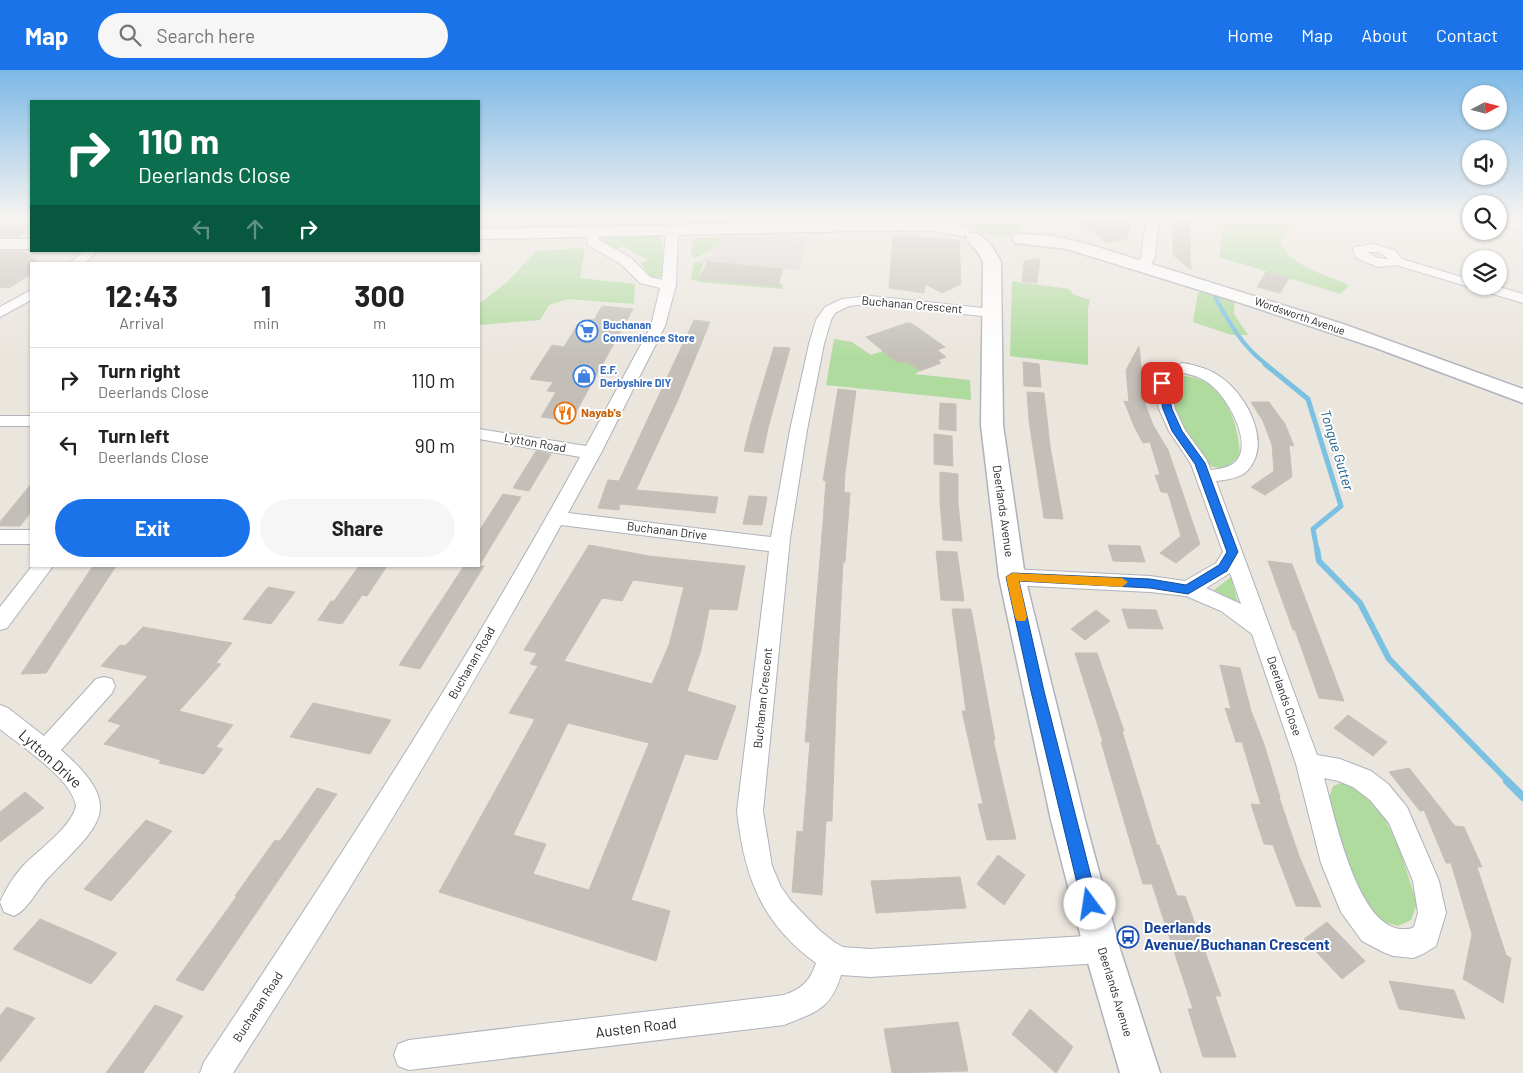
<!DOCTYPE html>
<style>
body{margin:0;font-family:Barlow,sans-serif;background:#f6f6f6;color:#222;height:100vh;display:flex;flex-direction:column;font-size:19px;white-space:nowrap}
*{box-sizing:border-box;margin:0}
p{font-size:16px;color:#767676}
.icon{flex:none;width:28px;height:28px;fill:none;stroke:currentColor;stroke-width:2;stroke-linecap:round;stroke-linejoin:round}
.map{position:relative;flex:1;overflow:hidden}
.details{position:absolute;left:30px;top:192px;width:450px;height:305px;display:flex;flex-direction:column;background:#fff;border-radius:0px;box-shadow:0 1px 4px #0004}
.details>*{flex:none}
.banner{position:absolute;left:30px;top:30px;width:450px;height:152px;border-radius:0px;box-shadow:0 1px 4px #0004;background:#0b6e4f;color:#fff;overflow:hidden}
.needle{width:32px;rotate:83deg}
.controls{position:absolute;left:1462px;top:15px;display:grid;gap:10px}
.controls a{display:grid;place-items:center;width:45px;height:45px;border-radius:50%;background:#fff;box-shadow:0 1px 4px #0004;font-size:25px}
.pin{position:absolute;display:grid;place-items:center;width:42px;height:42px;color:#fff;margin:-21px;border-radius:10px;box-shadow:0 2px 8px #0006}
.me{position:absolute;width:55px;margin:-28px;rotate:346deg;stroke-linejoin:round;filter:drop-shadow(0 0 4px #0008)}
.turn{display:flex;align-items:center;gap:18px;height:105px;padding:0 25px;font-size:22px}
.turn .icon{width:65px;height:65px;stroke-width:2.5}
.turn b{display:block;font-size:35px;line-height:42px}
.lanes{display:flex;align-items:center;height:48px;padding:0 25px;background:#0003;justify-content:center;gap:25px;direction:ltr}
.lanes .off{opacity:.35}
.eta{display:flex;justify-content:space-evenly;align-items:center;height:85px;text-align:center}
.eta b{font-size:30px;font-weight:700;line-height:35px}
.primary-button{display:flex;gap:10px;margin-top:auto;padding:10px 25px}
.primary-button a{flex:1;height:58px;border-radius:30px;background:#1a73e8;color:#fff;font-size:20px;font-weight:700;line-height:58px;text-align:center}
.primary-button a+a{background:#f6f6f6;color:#222}
ul{padding:0;list-style:none}
li{display:flex;align-items:center;gap:15px;height:65px;padding:0 25px;border-top:1px solid #e0e0e0}
li div{flex:1}
li b{display:block;font-size:19px}
li em{font-style:normal}
header{display:flex;align-items:center;gap:30px;box-sizing:border-box;height:70px;padding:0 25px;background:#1a73e8;color:#fff}
header strong{font-size:24px}
nav{display:flex;gap:28px;margin-inline-start:auto;font-size:18px}
.search{width:350px;height:45px;background:#f6f6f6;display:flex;align-items:center;gap:12px;box-sizing:border-box;padding:0 18px;border-radius:28px;color:#767676;font-size:19px}
.map>svg:first-child{display:block}
</style>
<header>
<strong>Map</strong>
<div class="search"><svg class="icon" aria-label="search" viewBox="0 0 24 24"><circle cx="10" cy="10" r="6"/><path d="M15 15l6 6"/></svg>Search here</div>
<nav><a>Home</a><a>Map</a><a>About</a><a>Contact</a></nav>
</header>
<div class="map">
<svg width="1523" height="1003" viewBox="0 0 1523 1003">
<rect width="100%" height="100%" fill="#eae5dd"/>
<path fill="#eae2ce" d="M479,147H849L850,149L806,152L479,158Z"/>
<g fill="#b0db9f">
<path d="M954,147H1016L1023,155C1014,183 968,156 954,147Z"/>
<path d="M1224,147H1311L1290,155L1281,173L1289,186L1309,199L1349,215L1341,224L1219,187Z"/>
<path d="M652,164L659,166L663,170V207L651,208L641,193L648,190L623,176L616,179L604,174L600,169L603,166Z"/>
<path d="M727,167C716,174 703,190 691,186L692,170L695,168Z"/>
<path d="M580,178L585,181L580,208L635,214L634,234L568,229L549,235L540,250L479,255V234L506,213L536,181Z"/>
<path d="M694,192H704L698,209L778,216L779,213L783,214L782,219L699,212L691,209Z"/>
<path d="M1012,211L1069,219L1073,224L1090,230L1088,238V295L1010,286Z"/>
<path d="M1203,219L1235,228L1234,244L1248,265H1231L1193,252L1198,223Z"/>
<path d="M834,269L852,272L871,285L883,281L909,293L920,301L915,304L970,310L971,330L826,315Z"/>
<path d="M1179,306C1221,304 1239,350 1240,385C1233,394 1222,401 1211,396C1188,367 1171,349 1170,310Z"/>
<path d="M1231,507L1239,536L1214,520Z"/>
<path d="M1347,711L1366,723L1381,741L1399,777L1417,834L1411,850L1398,856L1381,851L1364,830L1343,784L1328,731L1333,716Z"/>
</g>
<path fill="#d7d4cf" d="M794,166L791,174H795L797,166H807L799,200L701,192L703,188L713,185V182L707,184L710,179L727,167Z"/>
<g fill="none" stroke-linecap="round" stroke-linejoin="round">
<path stroke="#7ac1e2" stroke-width="4" d="M1215,227C1230,254 1242,276 1267,295"/>
<path stroke="#7ac1e2" stroke-width="5" d="M1265,294L1308,329L1341,436L1313,459L1317,480"/>
<path stroke="#7ac1e2" stroke-width="6" d="M1317,479L1319,491L1360,533L1389,589L1509,712"/>
<path stroke="#7ac1e2" stroke-width="8" d="M1507,711L1523,727"/>
</g>
<g fill="#c3bfb8" stroke="#c5c1b7" fill-rule="evenodd">
<path d="M1075,147H1131L1127,169L1107,173Z"/>
<path d="M1173,147H1189L1191,200L1173,185Z"/>
<path d="M0,156H31V157L19,167H0Z"/>
<path d="M893,165L959,170L961,214L942,223L925,214L924,223L889,218Z"/>
<path d="M0,181H23L40,194H31V204L9,218L0,217Z"/>
<path d="M1040,188L1037,213L1022,211L1024,191Z"/>
<path d="M707,192L783,199L778,216L699,209Z"/>
<path d="M1266,202L1289,208L1280,223L1257,217Z"/>
<path d="M602,236L633,239L571,351L541,347L556,322L547,321L553,312L530,309L552,275L564,277L578,254L587,255L590,249L594,250Z"/>
<path d="M694,250L710,252L677,332L636,420L718,427L715,443L620,434L619,440L598,438L608,410L619,411Z"/>
<path d="M907,253H911L945,277L937,280L946,287L938,290L941,293L920,301L909,293L895,291L866,267Z"/>
<path d="M1139,276L1145,334L1153,355L1168,380L1200,474L1176,493L1160,483L1181,466L1168,423L1161,422L1155,405H1160L1150,372L1143,373L1134,356L1124,331L1129,332L1126,300Z"/>
<path d="M774,277L790,278L768,358L763,383L744,381L751,353Z"/>
<path d="M1023,292L1039,294L1041,317L1024,316Z"/>
<path d="M838,319L856,321L845,403L844,422L850,423L845,492H843L837,607L832,751H826L822,825L792,822L797,761L803,762L810,672H805L823,452L826,411L823,410Z"/>
<path d="M1027,322L1044,323L1050,376L1063,449L1044,448L1029,351Z"/>
<path d="M1251,332H1269L1285,354L1294,376L1289,375L1292,407L1265,425L1251,417L1274,401L1272,375L1263,351Z"/>
<path d="M940,333L956,334V361L939,359Z"/>
<path d="M934,364L952,366L953,396L934,394Z"/>
<path d="M536,381L551,384L529,421L513,418Z"/>
<path d="M940,402L958,404V433L962,471L943,470L940,432Z"/>
<path d="M31,414V442L20,456H0V452Z"/>
<path d="M503,424L521,427L479,496V461Z"/>
<path d="M749,426L767,427L762,455L743,454Z"/>
<path d="M589,475L649,486L745,496L737,540L709,539L701,580L687,621L736,636L717,690L685,684L631,830L670,841L656,891L439,822L535,649L509,643L538,596L530,594L537,583L524,580ZM633,510L684,517L669,575L652,614L564,591L602,528L622,531ZM568,653L649,673L589,820L533,804L546,774L513,765Z"/>
<path d="M1108,475L1140,476L1145,492L1113,491Z"/>
<path d="M936,481L957,482L964,531L941,530Z"/>
<path d="M1268,491L1292,494L1344,631L1319,628L1295,560H1293Z"/>
<path d="M93,496H116L46,603L21,604Z"/>
<path d="M359,496H387L367,526L362,525L342,554L318,550L331,531H334Z"/>
<path d="M464,496H484L420,599L399,595Z"/>
<path d="M268,517L295,522L271,554L243,549Z"/>
<path d="M952,539H971L995,670H993L1016,769L987,770L978,734H983L962,641H966Z"/>
<path d="M1122,539L1156,540L1163,559L1128,558Z"/>
<path d="M1096,540L1110,551L1085,570L1071,559Z"/>
<path d="M143,557L232,573L216,593L221,594L179,641L233,655L216,677L223,679L204,704L159,693L161,690L104,674L121,655L108,651L148,606L101,596L120,575L125,576Z"/>
<path d="M1075,583H1097L1124,661H1122L1157,775H1159L1177,826H1185L1221,926H1215L1236,987H1203L1188,939H1193L1152,814H1143L1132,778L1101,672H1103Z"/>
<path d="M1220,595L1240,598L1251,641L1264,674L1280,727H1279L1299,786L1321,837L1296,836L1273,775L1264,774L1251,734L1261,735L1242,672H1236L1225,638L1231,639Z"/>
<path d="M313,633L391,650L370,684L290,667Z"/>
<path d="M1348,645L1387,672L1373,686L1334,658Z"/>
<path d="M1409,698L1455,756L1464,757L1482,797H1477L1506,885L1511,888L1503,933L1463,909L1472,864L1451,793H1446L1424,740L1420,741L1389,702Z"/>
<path d="M317,718L337,724L203,921L176,910L237,826H235L275,770L280,771Z"/>
<path d="M25,722L44,738L0,772V742Z"/>
<path d="M146,750L172,761L111,831L84,819Z"/>
<path d="M998,785L1025,805L1004,835L977,814Z"/>
<path d="M960,807L966,838L876,843L871,811Z"/>
<path d="M40,849L89,870L117,883L91,914L13,879Z"/>
<path d="M1327,852L1365,891L1342,909L1304,869Z"/>
<path d="M1389,911L1454,920L1465,949L1399,939Z"/>
<path d="M155,935L183,946L143,1003H106Z"/>
<path d="M7,937L35,948L0,992V946Z"/>
<path d="M1030,939L1073,977L1056,1003L1012,964Z"/>
<path d="M958,952L968,1001L892,1003L884,959Z"/>
</g>
<g fill="none" stroke-linecap="round" stroke-linejoin="round">
<g stroke="#b0b2bc" stroke-width="2">
<g id="minor">
<path d="M1147,147H1159L1155,187L1148,200L1143,201L1136,197L1141,187Z"/>
<path d="M1499,147L1523,153V161L1499,154Z"/>
<path d="M672,156L678,160L676,215L665,256L601,383L568,443L771,467L790,360L809,274L816,250L825,237L842,229L871,226L992,239L997,240L999,243L997,246L992,247L865,234L849,236L835,243L831,250L824,274L807,360L790,468L763,741L772,796L781,817L791,831L818,859L834,872L843,877L870,879L1102,865L1112,869L1116,879L1112,889L1102,893L870,907L841,905C830,940 816,942 784,955L409,1000L398,996L394,985L398,974L409,970L784,925C802,919 810,911 816,893C761,853 744,806 737,741L769,481L561,455C459,643 348,824 233,1003H200L204,992C336,794 466,595 580,387L479,369V359L586,376L651,256L660,218L640,213L621,194L588,175L586,161L592,157L596,158L599,170L631,188L650,207L662,210L666,160Z"/>
<path d="M1373,174L1395,180L1402,189L1471,210V216H1496L1523,224V233L1396,195L1378,197L1356,188L1353,180L1355,177ZM1367,182H1378L1389,189L1378,188Z"/>
<path d="M83,181H97L84,194H69Z"/>
<path d="M31,220V230L0,247V237Z"/>
<path d="M1183,293C1198,296 1210,299 1222,308C1247,326 1272,373 1248,400C1241,408 1226,410 1216,411L1317,685L1340,689L1371,701L1388,714L1407,737L1439,811L1446,843L1436,876L1423,884L1413,888L1393,886L1383,882L1362,871L1341,842L1321,793L1296,694L1252,564L1221,541L1186,526L1150,522L1012,515L1005,512L1002,507L1005,502L1012,499L1150,506L1185,511L1216,493L1223,482L1191,394L1169,361L1159,339L1154,313L1158,301ZM1183,303C1194,305 1203,308 1211,315C1228,328 1255,376 1234,393C1227,398 1219,399 1211,400L1206,389L1185,360L1175,339L1170,313L1171,307ZM1230,503L1241,534L1206,518ZM1324,708L1338,711L1353,717L1370,730L1389,753L1413,811L1418,843L1414,857C1409,860 1406,859 1400,859C1356,854 1334,743 1324,708Z"/>
<rect x="0" y="346" width="31" height="10"/>
<rect x="0" y="460" width="31" height="14"/>
<path d="M32,496H53L7,558L0,560V537Z"/>
<path d="M104,607L112,609L115,616L112,623L61,680C127,738 100,754 49,807C37,819 29,839 14,846L4,842L0,832C6,819 13,807 23,796C38,780 71,758 76,736C72,709 21,676 0,659V635L8,638L44,666L96,609Z"/>
</g>
</g>
<g stroke="#b0b2bc" stroke-width="3">
<g id="tertiary">
<path d="M900,150L936,151L968,157L970,161L968,165L962,166L936,161L900,160L479,169V159Z"/>
<path d="M974,163C987,166 995,181 1001,192L1003,355L1025,507L1085,750L1120,879L1160,1003H1120L1084,879L1051,750L999,507L981,355L983,192L979,184L966,168L968,164Z"/>
<path d="M1021,164L1053,166L1091,175L1343,254L1523,319V333L1376,278L1235,231L1067,179L1015,173L1013,169L1015,165Z"/>
<rect x="0" y="169" width="31" height="10"/>
</g>
</g>
<use href="#minor" fill="#fff" fill-rule="evenodd"/>
<use href="#tertiary" fill="#fff" fill-rule="evenodd"/>
</g>
<linearGradient id="sky" x2="0" y2="1"><stop stop-color="#7cb9e6"/><stop offset="0.51" stop-color="#f6f3f0"/><stop offset="1" stop-color="#f6f3f0" stop-opacity="0"/></linearGradient>
<rect width="1523" height="288" fill="url(#sky)"/>
<path fill="#1a73e8" stroke="#114b97" d="M1162,310L1166,313L1172,339L1182,361L1205,393L1238,482L1227,501L1188,524L1150,518L1019,511L1044,621L1098,834L1096,840L1090,842L1085,840L1082,834L1031,621L1006,507L1012,503L1150,509L1186,515L1219,495L1227,482L1195,394L1172,361L1163,339L1157,313Z"/>
<path fill="#f59e0b" d="M1012,503L1122,508L1128,512L1122,517L1019,511L1027,547L1025,551H1017L1015,547L1006,507Z"/>
<defs>
<g id="supermarket-ring" transform="scale(1.125)"><circle r="9.5" fill="#fff" stroke="#3f7fe0" stroke-width="1.5"/><path d="M-6-5.5h2.5l.6 2H6L4.5 2H-2.5L-4.4-4H-6ZM-1.5 3.2a1.3 1.3 0 1 0 .1 0ZM3 3.2a1.3 1.3 0 1 0 .1 0Z" fill="#3f7fe0"/></g>
<g id="shop-ring" transform="scale(1.125)"><circle r="9.5" fill="#fff" stroke="#3f7fe0" stroke-width="1.5"/><path d="M-5-2.5h2.3a2.7 3.5 0 0 1 5.4 0H5L5.5 6h-11ZM-1.5-2.5h3a1.5 2.3 0 0 0-3 0Z" fill="#3f7fe0"/></g>
<g id="restaurant-ring" transform="scale(1.125)"><circle r="9.5" fill="#fff" stroke="#e8710a" stroke-width="1.5"/><path d="M-5-6h1v4h1v-4h1v4h1v-4h1v5L-1.5 .5V6h-2V.5L-5-1ZM5-6V6H3V1.5H1.5Q1.5-4 5-6Z" fill="#e8710a"/></g>
<g id="bus-ring" transform="scale(1.125)"><circle r="9.5" fill="#fff" stroke="#1a4fb4" stroke-width="1.5"/><path d="M-5-6H5V4H4V6H2V4H-2V6H-4V4H-5ZM-3.5-4V0h7V-4ZM-3.5 1.2v1.5H-2V1.2ZM2 1.2v1.5H3.5V1.2Z" fill="#1a4fb4"/></g>
</defs>
<g fill-rule="evenodd">
<use href="#supermarket-ring" x="587" y="261"/>
<use href="#shop-ring" x="584" y="306"/>
<use href="#restaurant-ring" x="565" y="343"/>
<use href="#bus-ring" x="1128" y="867"/>
</g>
<g text-anchor="middle" stroke-width="4" stroke-linejoin="round" paint-order="stroke">
<g font-size="11" fill="#2a2a2a" stroke="#fff">
<text transform="translate(1300 246) rotate(19)" y="4">Wordsworth Avenue</text>
</g>
<g font-size="11" font-weight="bold" fill="#366cbe" stroke="#fff" text-anchor="start">
<text x="603" y="259">Buchanan<tspan x="603" dy="13">Convenience Store</tspan></text>
<text x="600" y="304">E.F.<tspan x="600" dy="13">Derbyshire DIY</tspan></text>
</g>
<g font-size="12" fill="#2a2a2a" stroke="#fff">
<text transform="translate(912 235) rotate(5)" y="4">Buchanan Crescent</text>
<text transform="translate(535 373) rotate(10)" y="4">Lytton Road</text>
<text transform="translate(1003 441) rotate(82)" y="4">Deerlands Avenue</text>
<text transform="translate(667 461) rotate(7)" y="4">Buchanan Drive</text>
<text transform="translate(472 593) rotate(-60)" y="4">Buchanan Road</text>
<text transform="translate(1284 626) rotate(71)" y="4">Deerlands Close</text>
<text transform="translate(763 628) rotate(-84)" y="4">Buchanan Crescent</text>
<text transform="translate(1115 922) rotate(73)" y="4">Deerlands Avenue</text>
<text transform="translate(258 937) rotate(-57)" y="4">Buchanan Road</text>
</g>
<g font-size="12" font-weight="bold" fill="#c56008" stroke="#fff" text-anchor="start">
<text x="581" y="347">Nayab's</text>
</g>
<g font-size="14" font-style="italic" fill="#1b5f8c" stroke="#fff">
<text transform="translate(1337 380) rotate(73)" y="5">Tongue Gutter</text>
</g>
<g font-size="15" fill="#2a2a2a" stroke="#fff">
<text transform="translate(50 689) rotate(42)" y="5">Lytton Drive</text>
<text transform="translate(636 958) rotate(-7)" y="5">Austen Road</text>
</g>
<g font-size="15" font-weight="bold" fill="#164399" stroke="#fff" text-anchor="start">
<text x="1144" y="863">Deerlands<tspan x="1144" dy="17">Avenue/Buchanan Crescent</tspan></text>
</g>
</g>
</svg>
<div class="controls">
<a><svg class="needle" viewBox="-14 -14 28 28"><path d="M0-13l5 13h-10z" fill="#e53935"/><path d="M0 13l5-13h-10z" fill="#767676"/></svg></a>
<a><svg class="icon" aria-label="sound" viewBox="0 0 24 24"><path d="M4 9h4l5-4v14l-5-4H4zM17 9q2 3 0 6"/></svg></a>
<a><svg class="icon" aria-label="search" viewBox="0 0 24 24"><circle cx="10" cy="10" r="6"/><path d="M15 15l6 6"/></svg></a>
<a><svg class="icon" aria-label="layers" viewBox="0 0 24 24"><path d="M12 4l9 5-9 5-9-5zM3 14l9 5 9-5"/></svg></a>
</div>
<div class="pin" style="left:1162px;top:313px;background:#d93025"><svg class="icon" aria-label="arrive" viewBox="0 0 24 24"><path d="M6 21V4h12l-3 4 3 4H6"/></svg></div>
<svg class="me" style="left:1090px;top:834px" viewBox="-20 -20 40 40"><circle r="19" fill="#fff"/><path d="M0-13L10 11 0 6-10 11z" fill="#1a73e8"/></svg>
<div class="banner">
<div class="turn"><svg class="icon" aria-label="right" viewBox="0 0 24 24"><path d="M7 20v-9h11M14 6l5 5-5 5"/></svg><div><b>110 m</b>Deerlands Close</div></div>
<div class="lanes"><svg class="icon off" aria-label="left" viewBox="0 0 24 24"><path d="M17 20v-9H6M10 6l-5 5 5 5"/></svg><svg class="icon off" aria-label="ahead" viewBox="0 0 24 24"><path d="M12 20V5M6 11l6-6 6 6"/></svg><svg class="icon" aria-label="right" viewBox="0 0 24 24"><path d="M7 20v-9h11M14 6l5 5-5 5"/></svg></div>
</div>
<section class="details">
<div class="eta">
<div><b>12:43</b><p>Arrival</p></div>
<div><b>1</b><p>min</p></div>
<div><b>300</b><p>m</p></div>
</div>
<ul>
<li><svg class="icon" aria-label="right" viewBox="0 0 24 24"><path d="M7 20v-9h11M14 6l5 5-5 5"/></svg><div><b>Turn right</b><p>Deerlands Close</p></div><em>110 m</em></li>
<li><svg class="icon" aria-label="left" viewBox="0 0 24 24"><path d="M17 20v-9H6M10 6l-5 5 5 5"/></svg><div><b>Turn left</b><p>Deerlands Close</p></div><em>90 m</em></li>
</ul>
<div class="primary-button"><a>Exit</a><a>Share</a></div>
</section>
</div>
